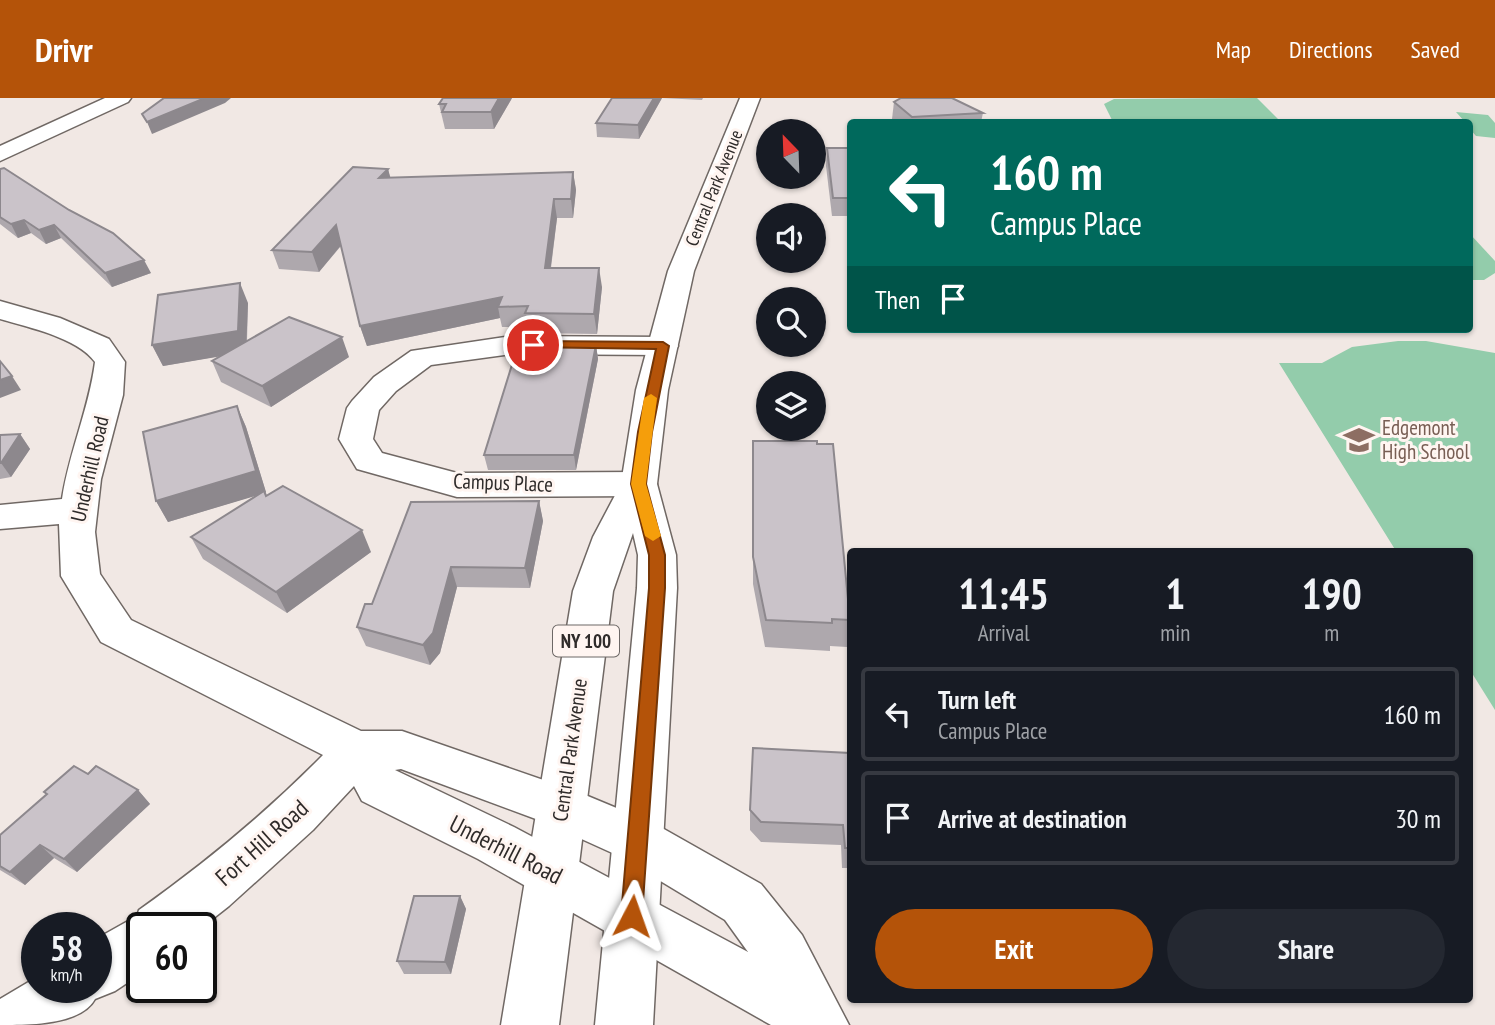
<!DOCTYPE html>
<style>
body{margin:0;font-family:"PT Sans Narrow",sans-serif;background:#242831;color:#f1f3f6;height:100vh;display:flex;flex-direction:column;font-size:26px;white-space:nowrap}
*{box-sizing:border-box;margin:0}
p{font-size:23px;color:#9ea1a6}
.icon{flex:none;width:38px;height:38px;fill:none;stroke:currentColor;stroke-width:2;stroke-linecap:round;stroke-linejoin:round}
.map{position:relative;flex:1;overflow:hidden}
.sheet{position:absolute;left:847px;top:450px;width:626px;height:455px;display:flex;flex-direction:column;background:#171b24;border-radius:7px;box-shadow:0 2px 5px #0004}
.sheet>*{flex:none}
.hud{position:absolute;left:847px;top:21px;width:626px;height:214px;border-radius:7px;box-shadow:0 2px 5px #0004;background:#00695c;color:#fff;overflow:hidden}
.needle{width:46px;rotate:337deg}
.controls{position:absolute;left:756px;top:21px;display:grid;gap:14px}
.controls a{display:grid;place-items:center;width:70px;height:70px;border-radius:50%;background:#171b24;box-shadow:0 2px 5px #0004;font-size:35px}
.speed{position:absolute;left:21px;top:814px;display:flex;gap:14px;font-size:35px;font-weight:700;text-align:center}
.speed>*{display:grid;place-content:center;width:91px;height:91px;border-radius:50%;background:#171b24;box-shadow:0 2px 5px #0004;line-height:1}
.speed small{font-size:18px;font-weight:400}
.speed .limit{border:4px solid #111;border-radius:10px;background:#fff;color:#111}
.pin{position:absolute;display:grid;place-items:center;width:60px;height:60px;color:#fff;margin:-30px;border:4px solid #fff;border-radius:50%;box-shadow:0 2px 7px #0007}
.me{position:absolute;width:77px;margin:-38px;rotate:4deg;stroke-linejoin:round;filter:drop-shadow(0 0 5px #0008)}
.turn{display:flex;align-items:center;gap:24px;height:147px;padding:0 28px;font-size:32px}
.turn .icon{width:91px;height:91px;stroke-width:2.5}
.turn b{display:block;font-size:49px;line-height:60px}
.then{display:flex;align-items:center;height:66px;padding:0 28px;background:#0003;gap:14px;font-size:26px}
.eta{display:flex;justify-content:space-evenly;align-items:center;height:119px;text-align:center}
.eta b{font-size:42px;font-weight:600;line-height:49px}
.primary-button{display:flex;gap:14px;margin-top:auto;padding:14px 28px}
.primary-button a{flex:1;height:80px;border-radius:42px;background:#b45309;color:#fff;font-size:28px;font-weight:600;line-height:80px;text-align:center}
.primary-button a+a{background:#242831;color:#f1f3f6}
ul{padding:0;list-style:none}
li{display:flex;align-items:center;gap:21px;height:94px;margin:0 14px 10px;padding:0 14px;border:4px solid #363941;border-radius:7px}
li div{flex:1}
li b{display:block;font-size:26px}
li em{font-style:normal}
header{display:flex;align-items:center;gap:42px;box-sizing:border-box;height:98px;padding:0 35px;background:#b45309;color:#fff}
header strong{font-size:33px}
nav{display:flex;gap:38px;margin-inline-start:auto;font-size:24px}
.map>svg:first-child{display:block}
</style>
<header>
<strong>Drivr</strong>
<nav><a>Map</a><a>Directions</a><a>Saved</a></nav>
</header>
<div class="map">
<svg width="1495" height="927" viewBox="0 0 1495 927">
<rect width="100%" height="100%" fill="#f1e8e4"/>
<g fill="#93ccab">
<path d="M1257,0L1281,24H1113L1104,6L1114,1Z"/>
<path d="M1456,14L1488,17L1495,25V40L1476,38L1470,31V24H1465Z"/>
<path d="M1470,136L1495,163V175L1484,182H1470Z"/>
<path d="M1398,243H1426L1495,255V612L1470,572V453H1396L1279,265H1322L1352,249Z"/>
</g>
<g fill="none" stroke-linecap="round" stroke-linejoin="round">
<g stroke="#706864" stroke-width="3">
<g id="minor">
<path d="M105,0H131L128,4L0,63V48Z"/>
<path d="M0,203L60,220L109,241L125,264L123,297L101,381L95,434L100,476L131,522L361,633H402L578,694L655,726L761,786L802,837L849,927H771L478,761L362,703L354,688L313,732L229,808L201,830H142V875L115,893L95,901C81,927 29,927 0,927V901L37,879V889H96V841L137,818L139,812C205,765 266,715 323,657L101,544L61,478L59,426L0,431V407L62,401C69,354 89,311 95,264C78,240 28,229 0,221ZM401,671L544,724L619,758L725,822L748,854L514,729L395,672Z"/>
<path d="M511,238L663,239L674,242L678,248L674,254L663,257L511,256L431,267L396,293L379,312L373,341L382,355L457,375L639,374L652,378L657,386L652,394L639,398L457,399L357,371L339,341L347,310L352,303L374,279L411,253Z"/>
</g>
</g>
<g stroke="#706864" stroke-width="3">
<path id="major" d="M740,0H760L694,173L668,292L657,386L676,457L677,490L653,927H595L637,490L638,457L633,435L613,493L559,927H501L573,493L593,439L621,386L636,292L668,173Z"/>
</g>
<use href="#minor" fill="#fff" fill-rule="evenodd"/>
<use href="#major" fill="#fff" fill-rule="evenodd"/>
</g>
<g fill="#aea8ad">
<path d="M443,0H512L494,31H445L439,6Z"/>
<path d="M612,0H703L702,2L662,0L639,41L597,39L596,25Z"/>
<path d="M894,4L983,15L981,24H897L892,21Z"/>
<path d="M827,50H850V118H832L826,68Z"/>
<path d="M0,71L151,175L112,189L61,140L46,146L31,135L18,140L0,126Z"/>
<path d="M388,71L390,80L573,74L576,92L573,120H557L551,170L602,189L597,236L529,235L528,229H502L500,220L367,248L360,228L341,148L319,174L279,171L272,152Z"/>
<path d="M248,205L247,243L349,259L271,309L221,284L212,263L220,258L163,268L152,247Z"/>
<path d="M596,247L598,261L576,372H488L484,357Z"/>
<path d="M237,308L246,329L267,398L371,454L287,515L203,461L191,439L257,397L168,424L156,403Z"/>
<path d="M20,336L30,351L11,379L0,381V337Z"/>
<path d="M753,343L850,522L847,549L830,548V553L765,549L753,486Z"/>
<path d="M539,403L543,423L530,490L457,489L440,555L430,567L366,548L357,529L372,506Z"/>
<path d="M850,655V770H842L841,747L761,744L750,732V712Z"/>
<path d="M138,692L150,706L77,774L54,760L25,787L0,772V737L47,696L44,694Z"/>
<path d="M460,798L466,811L451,876H404L397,863Z"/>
</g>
<g fill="#8d888d">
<path d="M205,0H231L225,5L152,36L147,24Z"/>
<path d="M499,0H512L494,31L491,14Z"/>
<path d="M654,0H662L639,41L638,27Z"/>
<path d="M388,71L393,89L379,80Z"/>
<path d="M573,74L576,92L573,120L571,101Z"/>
<path d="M554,101L557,120L548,190L545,170Z"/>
<path d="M24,122L31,135L18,140L11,126Z"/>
<path d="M54,127L61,140L46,146L39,132Z"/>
<path d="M336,127L342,146L319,174L312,154Z"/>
<path d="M144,162L151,175L112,189L105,175Z"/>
<path d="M599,170L602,189L597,236L594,216Z"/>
<path d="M240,185L248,205L246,254L163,268L152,247Z"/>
<path d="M502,199L498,209L500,220L367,248L360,228Z"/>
<path d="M342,239L349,259L271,309L262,288Z"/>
<path d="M596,247L598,261L576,372L574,357Z"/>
<path d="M12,278L21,292L0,300V282Z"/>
<path d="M237,308L246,329L266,394L265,395L274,414L265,395L168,424L156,403Z"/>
<path d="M20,336L30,351L11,379L1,365Z"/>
<path d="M539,403L543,423L530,490L525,470Z"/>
<path d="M362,432L371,454L287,515L276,494Z"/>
<path d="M451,469L457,489L440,555L430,567L423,547Z"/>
<path d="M138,692L150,706L77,774L64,761Z"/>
<path d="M40,747L54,760L25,787L10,774Z"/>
<path d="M460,798L466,811L451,876L445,864Z"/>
</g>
<g fill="#cac3c9" stroke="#8d888d" stroke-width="2">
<path d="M164,0H205L147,24L142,16Z"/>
<path d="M443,0H499L491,14H442L446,6H439Z"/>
<path d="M612,0H654L638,27L596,25Z"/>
<path d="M901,0H952L983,15L912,19L894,4Z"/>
<path d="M827,50H850V100H833Z"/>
<path d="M353,69L388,71L379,80L573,74L571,101H554L545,170H599L594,216L525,215L528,208L498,209L502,199L360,228L336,127L312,154L272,152Z"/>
<path d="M4,70L69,112L113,135L144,162L105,175L54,127L39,132L24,122L11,126L0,119V71Z"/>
<path d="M240,185L238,233L152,247L158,197Z"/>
<path d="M289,219L342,239L262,288L212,263Z"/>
<path d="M519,244L596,247L574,357H484Z"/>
<path d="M0,263L12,278L0,282Z"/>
<path d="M237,308L256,373L156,403L143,334Z"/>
<path d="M20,336L1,365H0V337Z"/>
<path d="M753,343H817V346H833L850,522L832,521V525L766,522L753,459Z"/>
<path d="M283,388L362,432L276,494L191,439L264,393L266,398Z"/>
<path d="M539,403L525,470L451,469L433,535L423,547L357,529L365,506H372L411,404Z"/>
<path d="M753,650L850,655V750H845L843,727L761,724L750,712Z"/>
<path d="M74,668L88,676L96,668L138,692L64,761L40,747L10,774L0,768V737L47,696L44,694Z"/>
<path d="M414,798H460L445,864L397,863Z"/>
</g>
<path fill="#b45309" stroke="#753606" stroke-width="2" d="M533,243L663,244L669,248L652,334L646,386L665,457V490L642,818L639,825L632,829L624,825L621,818L649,490V457L631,386L638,334L656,251L529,249L527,247Z"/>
<path fill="#f59e0b" d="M651,296L657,300L646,386L661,438L653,443L645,438L631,386L644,300Z"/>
<defs>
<g id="school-bare" transform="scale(2.415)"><path d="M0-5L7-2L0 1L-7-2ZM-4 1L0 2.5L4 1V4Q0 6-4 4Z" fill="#8d6e63" stroke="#fff5f1" stroke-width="2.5" paint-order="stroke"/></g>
</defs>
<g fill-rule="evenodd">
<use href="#school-bare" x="1359" y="342"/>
</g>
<g text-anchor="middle" stroke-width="6" stroke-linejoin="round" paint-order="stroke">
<g font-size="18" fill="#2f2b2a" stroke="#fff5f1">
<text transform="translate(714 90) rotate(-68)" y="6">Central Park Avenue</text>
</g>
<rect fill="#fff5f1" stroke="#6d6866" stroke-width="2" x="553" y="527.5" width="66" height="31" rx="5"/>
<g font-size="19" font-weight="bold" fill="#2f2b2a">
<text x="586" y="550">NY 100</text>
</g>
<g font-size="21" fill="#785e54" stroke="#fff5f1" text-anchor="start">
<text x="1382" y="337">Edgemont<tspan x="1382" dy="24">High School</tspan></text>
</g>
<g font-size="21" fill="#2f2b2a" stroke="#fff5f1">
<text transform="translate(90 371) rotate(-77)" y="7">Underhill Road</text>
<text transform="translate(503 385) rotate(2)" y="7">Campus Place</text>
<text transform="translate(570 652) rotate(-82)" y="7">Central Park Avenue</text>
</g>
<g font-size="24" fill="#2f2b2a" stroke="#fff5f1">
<text transform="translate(262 745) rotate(-42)" y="8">Fort Hill Road</text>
<text transform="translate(506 752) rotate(27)" y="8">Underhill Road</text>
</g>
</g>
</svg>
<div class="controls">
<a><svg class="needle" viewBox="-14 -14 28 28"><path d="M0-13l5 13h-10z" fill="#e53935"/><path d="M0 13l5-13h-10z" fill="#9ea1a6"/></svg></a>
<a><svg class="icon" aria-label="sound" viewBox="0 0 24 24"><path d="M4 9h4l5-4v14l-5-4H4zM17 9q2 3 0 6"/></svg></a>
<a><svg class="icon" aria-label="search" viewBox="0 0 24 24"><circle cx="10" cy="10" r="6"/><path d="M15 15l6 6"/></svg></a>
<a><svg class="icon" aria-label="layers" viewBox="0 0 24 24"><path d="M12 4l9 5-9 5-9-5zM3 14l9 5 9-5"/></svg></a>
</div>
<div class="speed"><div>58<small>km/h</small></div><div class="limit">60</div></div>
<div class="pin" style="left:533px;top:247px;background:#d93025"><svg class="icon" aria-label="arrive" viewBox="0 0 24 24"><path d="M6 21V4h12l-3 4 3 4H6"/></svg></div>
<svg class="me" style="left:632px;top:818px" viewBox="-20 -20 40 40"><path d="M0-17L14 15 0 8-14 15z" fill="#b45309" stroke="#fff" stroke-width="4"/></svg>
<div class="hud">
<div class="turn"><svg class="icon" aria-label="left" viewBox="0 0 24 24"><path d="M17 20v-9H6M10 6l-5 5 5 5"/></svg><div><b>160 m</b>Campus Place</div></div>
<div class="then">Then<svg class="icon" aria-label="arrive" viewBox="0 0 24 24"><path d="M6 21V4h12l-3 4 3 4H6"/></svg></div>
</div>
<section class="sheet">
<div class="eta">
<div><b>11:45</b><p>Arrival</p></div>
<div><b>1</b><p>min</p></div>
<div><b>190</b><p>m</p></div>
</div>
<ul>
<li><svg class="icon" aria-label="left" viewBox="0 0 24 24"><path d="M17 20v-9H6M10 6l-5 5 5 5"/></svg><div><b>Turn left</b><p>Campus Place</p></div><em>160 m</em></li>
<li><svg class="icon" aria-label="arrive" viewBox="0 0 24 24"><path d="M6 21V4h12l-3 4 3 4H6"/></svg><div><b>Arrive at destination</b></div><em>30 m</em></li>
</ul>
<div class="primary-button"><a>Exit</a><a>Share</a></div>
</section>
</div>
